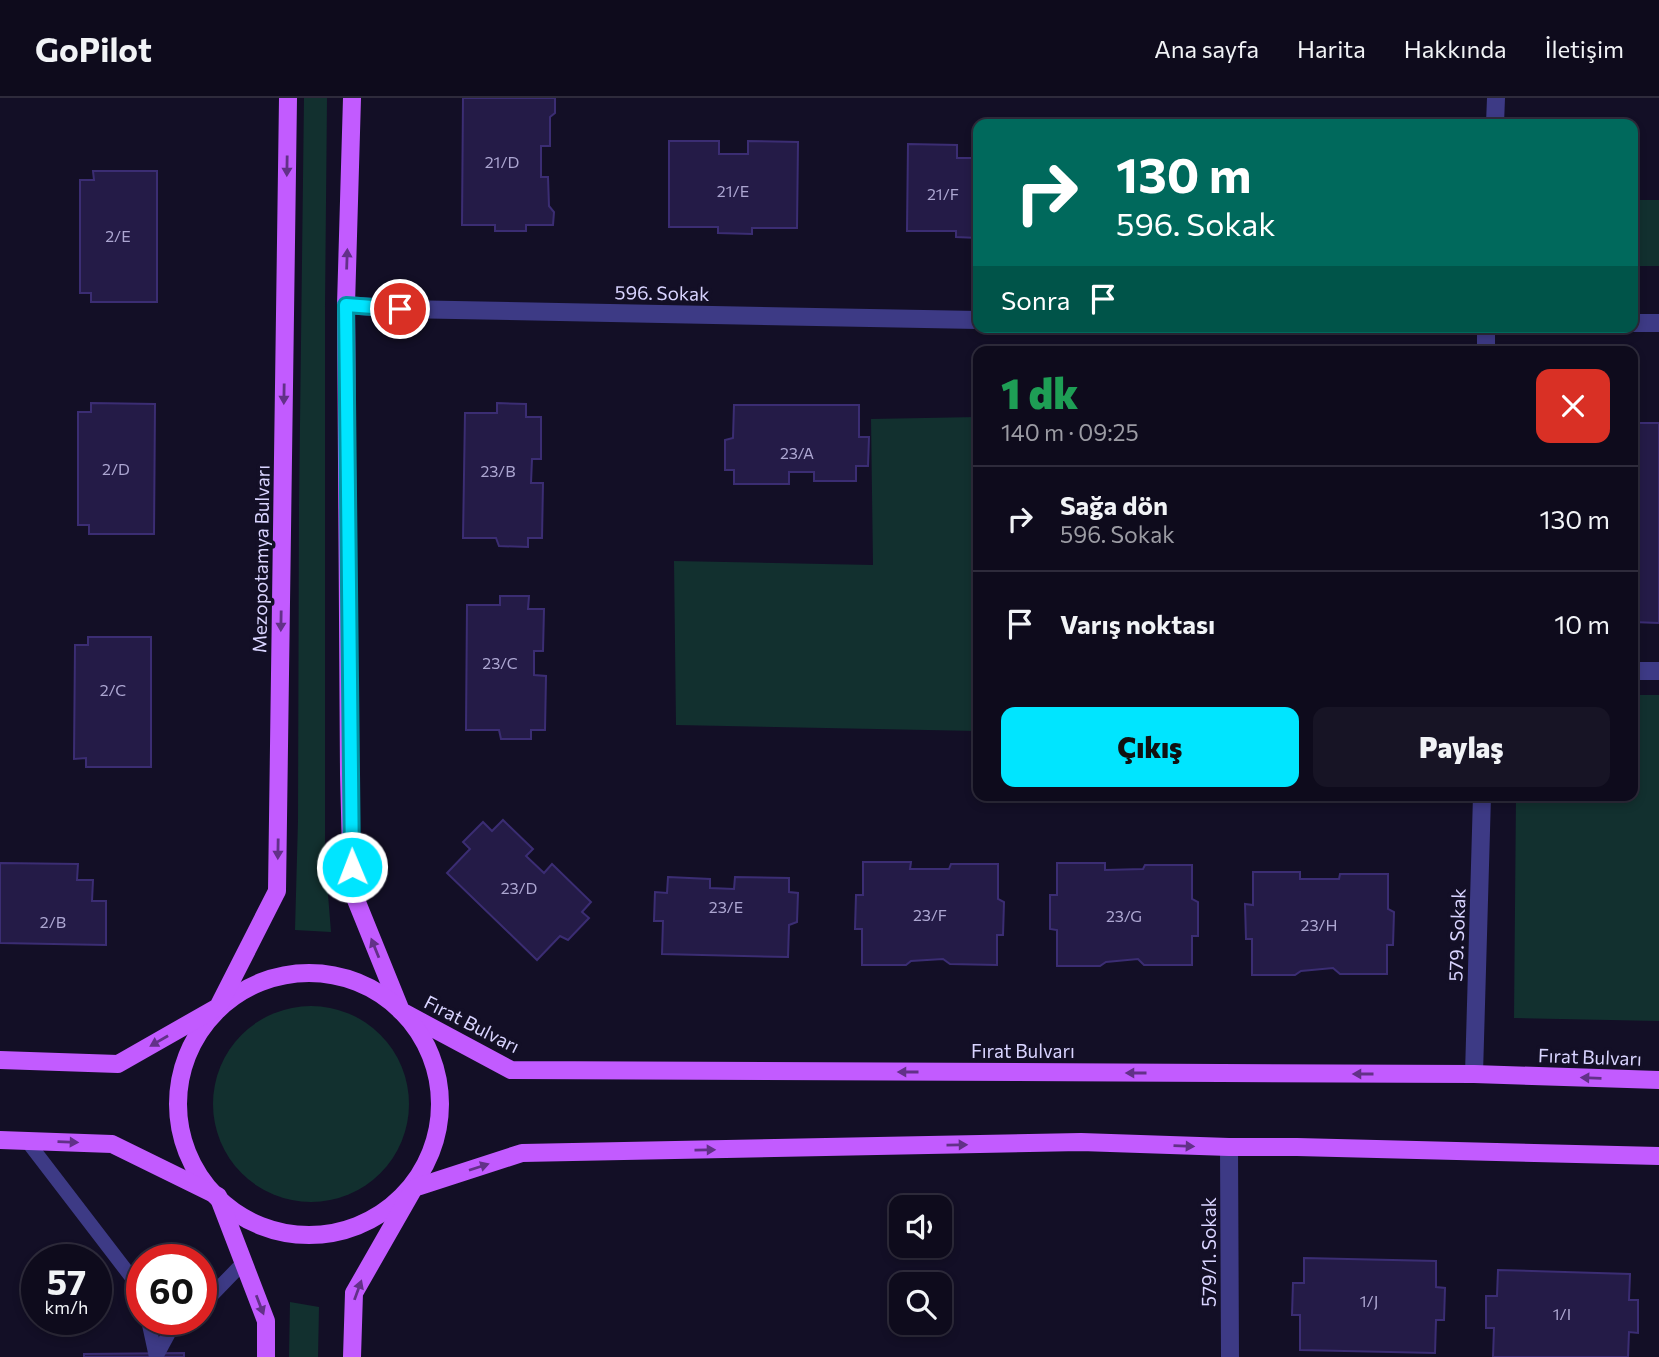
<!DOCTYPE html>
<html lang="tr">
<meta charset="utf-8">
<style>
body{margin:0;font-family:Commissioner,sans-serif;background:#171425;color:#f1f3f6;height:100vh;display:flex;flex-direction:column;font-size:26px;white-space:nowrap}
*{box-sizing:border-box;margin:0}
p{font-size:23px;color:#9b9ba3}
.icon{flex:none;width:38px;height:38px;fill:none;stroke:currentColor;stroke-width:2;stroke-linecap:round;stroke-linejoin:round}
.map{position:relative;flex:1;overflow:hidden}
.details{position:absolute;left:973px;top:248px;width:665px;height:455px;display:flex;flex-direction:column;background:#0e0b1c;border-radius:14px;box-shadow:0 4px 10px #0003,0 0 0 2px #2e2b3b}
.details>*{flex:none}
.banner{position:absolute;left:973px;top:21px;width:665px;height:214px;border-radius:14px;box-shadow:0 4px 10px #0003,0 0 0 2px #2e2b3b;background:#00695c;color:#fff;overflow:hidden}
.buttons{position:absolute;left:889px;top:1097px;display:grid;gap:14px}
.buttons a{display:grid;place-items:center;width:63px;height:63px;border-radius:14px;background:#0e0b1c;box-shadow:0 4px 10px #0003,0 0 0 2px #2e2b3b;font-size:35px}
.speed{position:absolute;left:21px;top:1146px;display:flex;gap:14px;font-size:35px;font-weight:700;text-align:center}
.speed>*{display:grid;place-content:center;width:91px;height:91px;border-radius:50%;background:#0e0b1c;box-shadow:0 4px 10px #0003,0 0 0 2px #2e2b3b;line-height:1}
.speed small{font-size:18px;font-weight:400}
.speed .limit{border:10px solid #d22;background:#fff;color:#111}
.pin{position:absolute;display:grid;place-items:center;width:60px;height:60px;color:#fff;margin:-30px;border:4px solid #fff;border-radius:50%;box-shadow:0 2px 7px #0007}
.me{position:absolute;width:77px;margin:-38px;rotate:359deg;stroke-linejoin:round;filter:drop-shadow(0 0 5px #0008)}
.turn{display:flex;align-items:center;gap:24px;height:147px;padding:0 28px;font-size:32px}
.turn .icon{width:91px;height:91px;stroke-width:2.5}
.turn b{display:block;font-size:49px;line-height:60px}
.then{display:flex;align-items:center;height:66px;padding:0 28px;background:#0003;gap:14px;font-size:26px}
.round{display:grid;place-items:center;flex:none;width:74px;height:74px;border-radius:14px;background:#171425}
.overview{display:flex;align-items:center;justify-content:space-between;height:119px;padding:0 28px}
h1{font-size:42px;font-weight:800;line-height:52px;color:#1e9e55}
.action{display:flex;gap:14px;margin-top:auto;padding:14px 28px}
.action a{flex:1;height:80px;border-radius:14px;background:#00e5ff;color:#111;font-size:28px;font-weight:800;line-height:80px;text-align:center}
.action a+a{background:#171425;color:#f1f3f6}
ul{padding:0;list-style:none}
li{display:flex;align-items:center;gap:21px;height:105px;padding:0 28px;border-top:2px solid #2e2b3b}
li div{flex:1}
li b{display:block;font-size:26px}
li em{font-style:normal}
header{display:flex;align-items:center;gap:42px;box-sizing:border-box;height:98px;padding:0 35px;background:#0e0b1c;border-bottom:2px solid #2e2b3b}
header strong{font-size:33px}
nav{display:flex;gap:38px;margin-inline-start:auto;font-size:24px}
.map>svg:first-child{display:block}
</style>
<header>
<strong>GoPilot</strong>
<nav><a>Ana sayfa</a><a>Harita</a><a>Hakkında</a><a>İletişim</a></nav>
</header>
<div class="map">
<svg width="1659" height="1259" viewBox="0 0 1659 1259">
<rect width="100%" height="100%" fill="#130f26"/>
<g fill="#12302f">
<path d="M304,0H327L325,209V759L331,834L295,832L298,723L299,407Z"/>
<rect x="1633" y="102" width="26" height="66"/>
<path d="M978,319V633L676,627L674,463L873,467L871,321Z"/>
<path d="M1633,597H1659V923L1514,920L1516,698H1633Z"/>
<circle cx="311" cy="1006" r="98"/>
<path d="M290,1204L319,1209L318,1259H289Z"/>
</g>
<g fill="#241b47" stroke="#3b2d73" stroke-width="2">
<path d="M463,0H555V15L550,19V48H541V79H548L549,108L554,114L553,127H526V133H495V127H462Z"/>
<path d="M669,43H719V56H748V43L798,44L797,130H752V136L718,135V129H669Z"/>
<path d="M908,46L957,47V60H978V140L956,139V133H907Z"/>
<path d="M93,73H157V204H91V195H80V82H94Z"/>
<path d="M91,305L155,306L154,436H89V427H78V314H91Z"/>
<path d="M497,305L526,306V319H541V361H532L531,385H543L542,440H528V449L499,448L496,440H463L465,315H497Z"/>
<path d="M734,307H859V339H869L868,368H856V383H814V374H789V386H734V372H725V342L733,340Z"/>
<path d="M1633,325H1659V525L1633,524Z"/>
<path d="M500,498H529L528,511H544L543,553H534V577L546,578L545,632H531V641H501L499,632H466L467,507H500Z"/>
<path d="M88,539H151V669H86V660L74,661L75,547H88Z"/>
<path d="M503,722L533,751L526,758L544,775L552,766L591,804L582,814L589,820L568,842L560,838L537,862L447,775L470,751L463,744L483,724L492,733Z"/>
<path d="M863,764H911L910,771H949L951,766H998V801L1004,804L1003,837H997V867L950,866L943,861L911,863L906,867H862V831H855L856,797H863Z"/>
<path d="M0,765L78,766L77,782H93L92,803H106V847L0,845Z"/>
<path d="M1057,765H1105V772L1143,771L1145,767H1192V801L1198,804V838H1192V867H1144L1138,861L1106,864L1100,868H1057V832L1050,831V797H1057Z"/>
<path d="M1253,774H1300V781H1339L1340,776H1388V811L1394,814L1393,847H1387V876H1340L1333,870L1301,873L1295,877H1252V841H1246L1245,806L1253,807Z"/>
<path d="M668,779L710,781V790L734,791L735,779L789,780V794L798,795L797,824L789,827L788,859L662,856L663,823H654L655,794L667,795Z"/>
<path d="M1304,1160L1436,1163V1189L1445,1190L1444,1222H1436L1435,1255L1300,1252V1217H1292L1293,1185H1304Z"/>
<path d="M1498,1172L1630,1176L1629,1202H1638V1235L1629,1234L1628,1259H1493L1494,1230H1486V1198H1497Z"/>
<path d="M184,1255V1259H84V1256Z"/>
</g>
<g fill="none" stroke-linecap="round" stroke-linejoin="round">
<g stroke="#3d3a85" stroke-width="14">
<path d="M27,1043L142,1193"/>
<path d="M201,1204L210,1199L244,1164"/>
<path d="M148,1222L156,1259"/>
<path d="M156,1259L176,1222"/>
</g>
<g stroke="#3d3a85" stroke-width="18">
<path d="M1495,26L1496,0"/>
<path d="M346,207L400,211L978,222"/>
<path d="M1633,225H1659"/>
<path d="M1486,254V229"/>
<path d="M1633,573H1659"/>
<path d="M1474,976L1482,698"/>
<path d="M1229,1049L1230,1259"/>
</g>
<g stroke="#c25bff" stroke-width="18">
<path d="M352,0L346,207L349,676L352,792L401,913L511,972L1474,976L1659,982"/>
<circle cx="309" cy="1006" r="131"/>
<path d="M0,962L118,966L218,909L277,793L288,0"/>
<path d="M0,1042L112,1046L218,1098L266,1223V1259"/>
<path d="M352,1259L354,1195L414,1090L522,1055L1081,1044L1229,1049H1297L1659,1058"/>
</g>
</g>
<defs><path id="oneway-solid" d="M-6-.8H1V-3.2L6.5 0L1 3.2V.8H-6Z" transform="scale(1.75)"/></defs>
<g fill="#623188">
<use href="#oneway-solid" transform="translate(287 68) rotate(91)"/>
<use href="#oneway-solid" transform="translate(347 161) rotate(-88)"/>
<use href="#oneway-solid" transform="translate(284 296) rotate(91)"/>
<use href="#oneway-solid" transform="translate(281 523) rotate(91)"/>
<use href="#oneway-solid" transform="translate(278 751) rotate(91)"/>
<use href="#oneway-solid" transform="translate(375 850) rotate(-112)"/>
<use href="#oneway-solid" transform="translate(159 943) rotate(150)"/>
<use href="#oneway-solid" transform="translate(908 974) rotate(-180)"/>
<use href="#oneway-solid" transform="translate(1136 975) rotate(-180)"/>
<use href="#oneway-solid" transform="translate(1363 976) rotate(-180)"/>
<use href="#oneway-solid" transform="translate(1591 980) rotate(-178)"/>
<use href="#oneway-solid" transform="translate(68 1044) rotate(2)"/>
<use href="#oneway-solid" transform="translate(957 1047) rotate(-1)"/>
<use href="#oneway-solid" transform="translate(1184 1048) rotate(2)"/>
<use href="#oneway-solid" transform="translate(705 1052) rotate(-1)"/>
<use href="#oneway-solid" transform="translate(479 1069) rotate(-18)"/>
<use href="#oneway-solid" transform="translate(358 1192) rotate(-70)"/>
<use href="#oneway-solid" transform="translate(260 1207) rotate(69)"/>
</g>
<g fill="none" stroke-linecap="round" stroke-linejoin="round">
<g stroke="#0095a6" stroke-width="18">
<path id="route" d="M352,769L346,207L400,211"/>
</g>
<use href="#route" stroke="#00e5ff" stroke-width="12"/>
</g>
<g text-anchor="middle" stroke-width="7" stroke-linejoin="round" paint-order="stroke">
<g font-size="16" fill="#aca6d1">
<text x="502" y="70">21/D</text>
<text x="733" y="99">21/E</text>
<text x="943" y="102">21/F</text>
<text x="118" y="144">2/E</text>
<text x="797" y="361">23/A</text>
<text x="116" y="377">2/D</text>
<text x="498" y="379">23/B</text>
<text x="500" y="571">23/C</text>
<text x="113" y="598">2/C</text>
<text x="519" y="796">23/D</text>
<text x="726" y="815">23/E</text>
<text x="930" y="823">23/F</text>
<text x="1124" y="824">23/G</text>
<text x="53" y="830">2/B</text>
<text x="1319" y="833">23/H</text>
<text x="1369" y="1209">1/J</text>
<text x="1562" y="1222">1/I</text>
</g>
<g font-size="19" fill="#d9d4ff" stroke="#130f26">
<text transform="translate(662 195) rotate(1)" y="7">596. Sokak</text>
<text transform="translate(261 461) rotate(-89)" y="7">Mezopotamya Bulvarı</text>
<text transform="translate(1457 837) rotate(-88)" y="7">579. Sokak</text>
<text transform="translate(472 926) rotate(27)" y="7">Fırat Bulvarı</text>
<text x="1023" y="960">Fırat Bulvarı</text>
<text transform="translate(1590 959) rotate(2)" y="7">Fırat Bulvarı</text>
<text transform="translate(1209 1154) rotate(-90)" y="7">579/1. Sokak</text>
</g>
</g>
</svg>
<div class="buttons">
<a><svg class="icon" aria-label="sound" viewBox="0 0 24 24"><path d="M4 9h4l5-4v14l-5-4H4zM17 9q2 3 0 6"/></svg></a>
<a><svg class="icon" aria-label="search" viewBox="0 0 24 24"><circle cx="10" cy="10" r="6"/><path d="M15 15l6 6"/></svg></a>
</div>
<div class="speed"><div>57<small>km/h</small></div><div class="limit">60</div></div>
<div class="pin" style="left:400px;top:211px;background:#d93025"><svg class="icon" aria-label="arrive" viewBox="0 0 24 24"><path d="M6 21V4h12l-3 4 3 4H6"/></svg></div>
<svg class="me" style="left:352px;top:769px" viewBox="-20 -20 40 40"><circle r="17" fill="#00e5ff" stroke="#fff" stroke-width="3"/><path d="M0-11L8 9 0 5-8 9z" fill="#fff"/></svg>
<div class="banner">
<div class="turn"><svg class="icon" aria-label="right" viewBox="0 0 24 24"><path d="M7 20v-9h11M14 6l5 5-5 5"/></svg><div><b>130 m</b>596. Sokak</div></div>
<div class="then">Sonra<svg class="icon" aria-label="arrive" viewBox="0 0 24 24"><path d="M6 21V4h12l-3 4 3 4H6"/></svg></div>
</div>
<section class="details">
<div class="overview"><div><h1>1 dk</h1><p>140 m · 09:25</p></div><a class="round" style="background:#d93025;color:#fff"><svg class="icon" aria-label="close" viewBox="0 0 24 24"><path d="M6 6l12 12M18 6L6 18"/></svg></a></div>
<ul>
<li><svg class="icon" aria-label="right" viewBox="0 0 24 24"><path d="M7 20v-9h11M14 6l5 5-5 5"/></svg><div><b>Sağa dön</b><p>596. Sokak</p></div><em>130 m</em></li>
<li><svg class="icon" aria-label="arrive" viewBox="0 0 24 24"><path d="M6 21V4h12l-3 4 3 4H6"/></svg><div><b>Varış noktası</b></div><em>10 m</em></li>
</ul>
<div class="action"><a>Çıkış</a><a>Paylaş</a></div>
</section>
</div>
